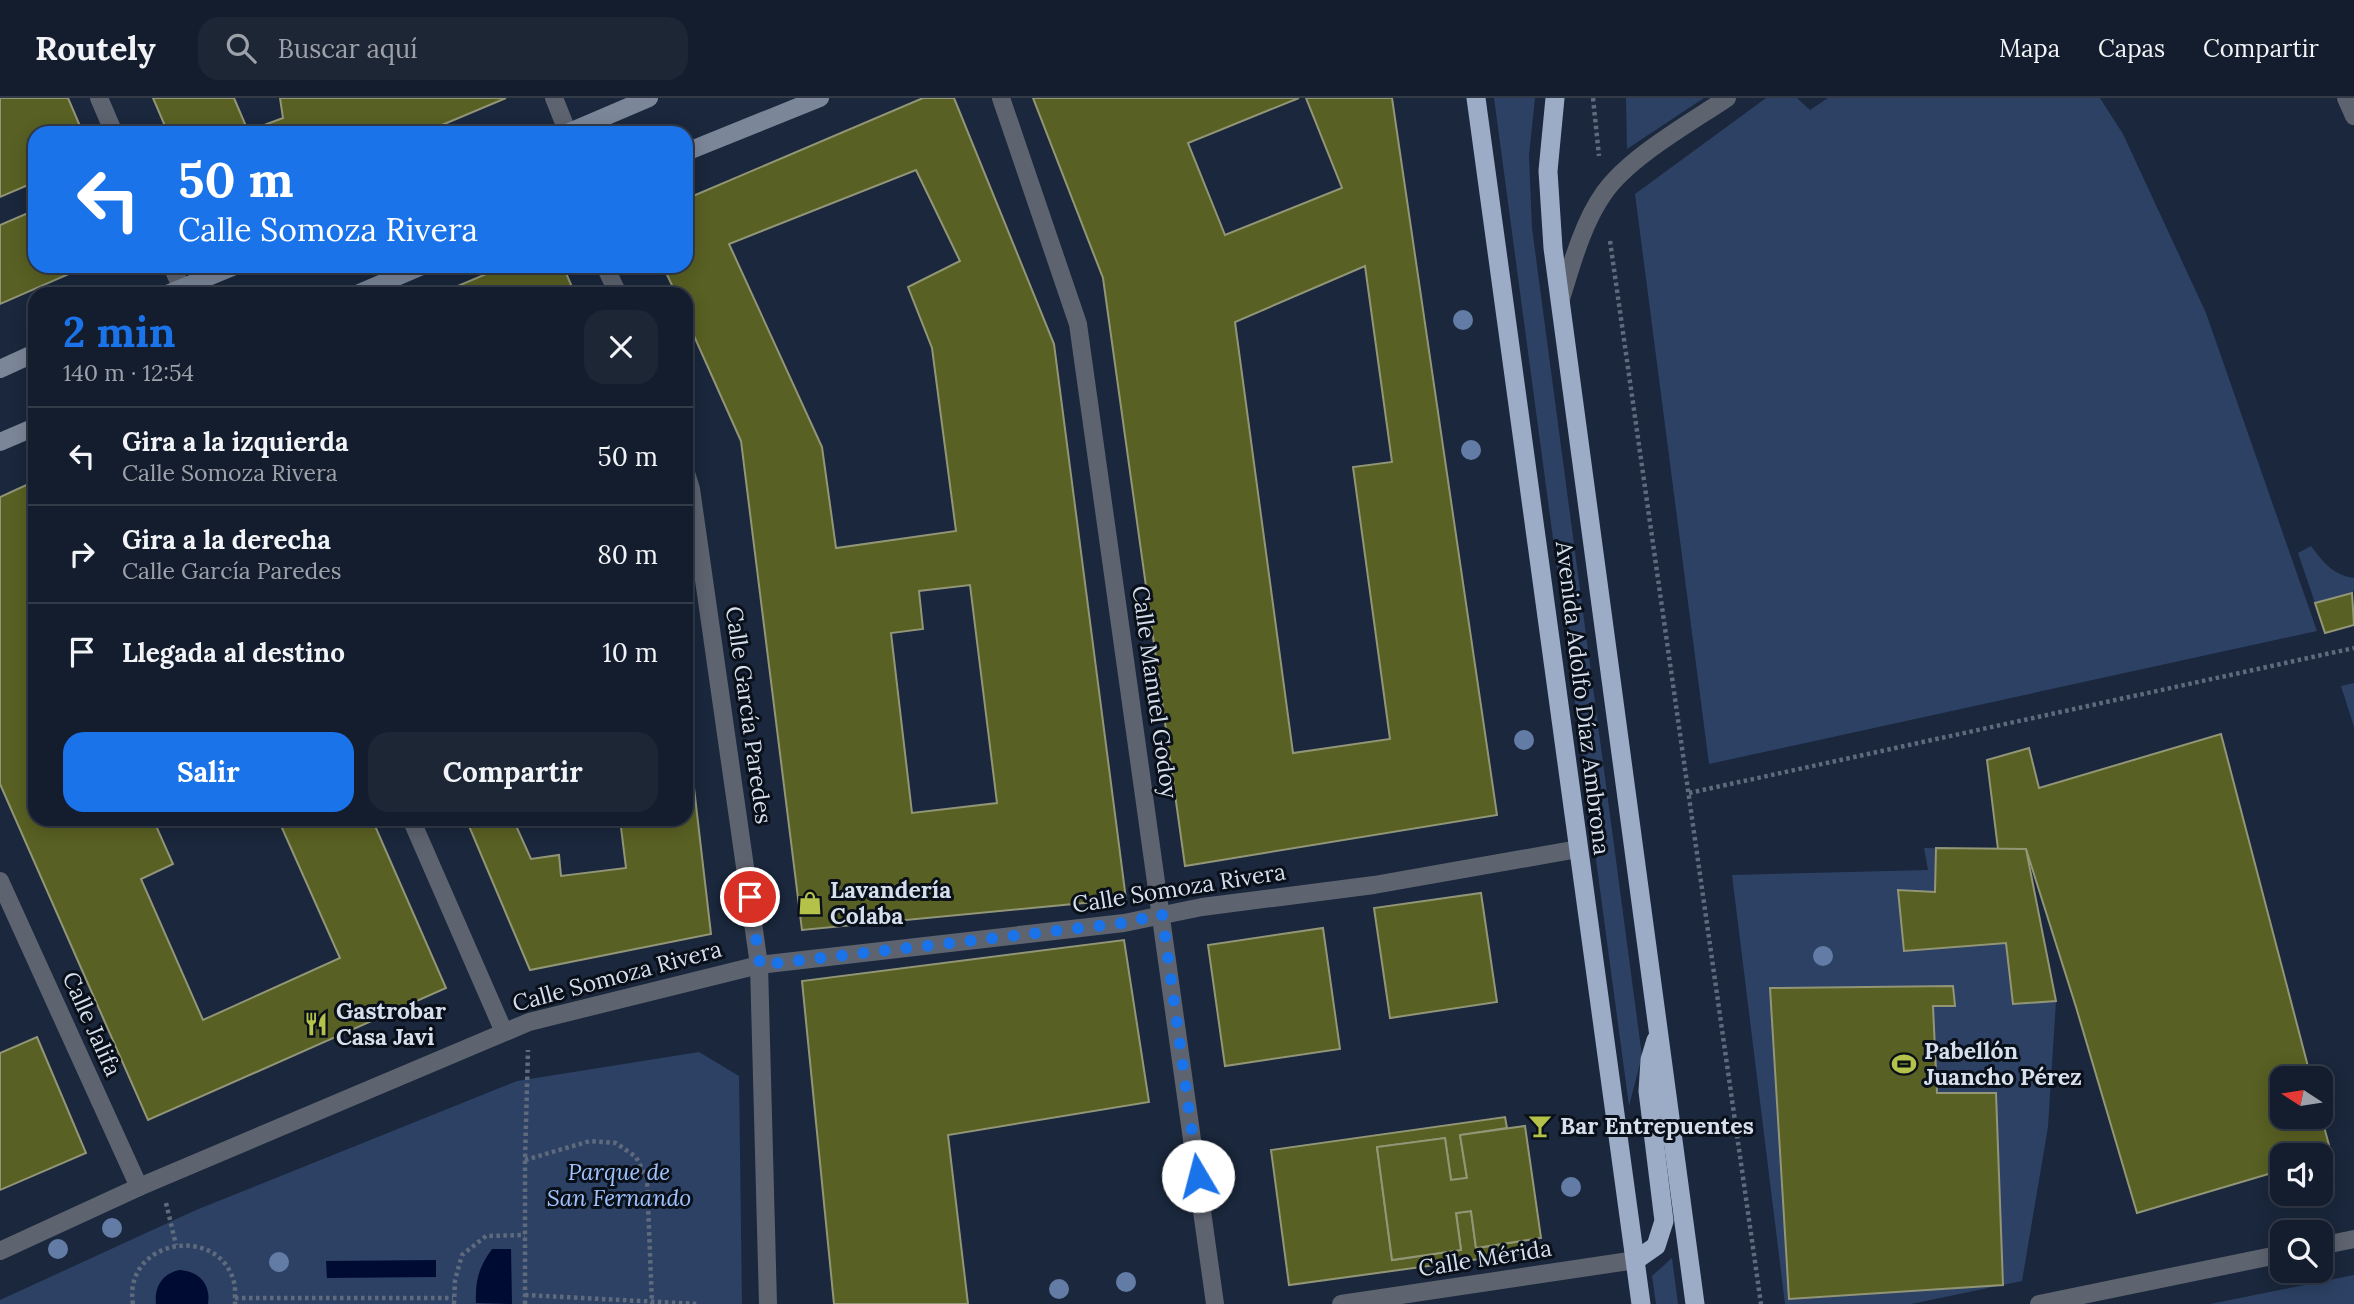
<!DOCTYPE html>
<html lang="es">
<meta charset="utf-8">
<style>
body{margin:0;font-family:Lora,serif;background:#1d2635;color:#f1f3f6;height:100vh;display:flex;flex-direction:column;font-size:26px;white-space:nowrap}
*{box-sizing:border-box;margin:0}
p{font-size:23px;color:#9da2aa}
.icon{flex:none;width:38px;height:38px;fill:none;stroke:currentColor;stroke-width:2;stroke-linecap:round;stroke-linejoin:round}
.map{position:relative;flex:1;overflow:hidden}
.sheet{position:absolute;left:28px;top:189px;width:665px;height:539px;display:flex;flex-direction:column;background:#141d2d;border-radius:21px;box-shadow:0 4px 18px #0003,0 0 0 2px #333b49}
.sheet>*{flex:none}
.hud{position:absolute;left:28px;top:28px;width:665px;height:147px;border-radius:21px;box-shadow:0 4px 18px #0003,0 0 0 2px #333b49;background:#1a73e8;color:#fff;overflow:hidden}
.needle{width:46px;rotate:282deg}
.fabs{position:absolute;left:2270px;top:968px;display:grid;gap:14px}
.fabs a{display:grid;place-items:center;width:63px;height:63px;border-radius:14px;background:#141d2d;box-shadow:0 4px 18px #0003,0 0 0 2px #333b49;font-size:35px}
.pin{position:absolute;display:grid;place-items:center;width:60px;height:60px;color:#fff;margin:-30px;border:4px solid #fff;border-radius:50%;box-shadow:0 2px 7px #0007}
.me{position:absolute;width:77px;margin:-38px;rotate:352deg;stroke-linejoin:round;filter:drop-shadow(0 0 5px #0008)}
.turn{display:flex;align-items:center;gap:24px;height:147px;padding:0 35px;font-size:32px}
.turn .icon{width:91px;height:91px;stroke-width:2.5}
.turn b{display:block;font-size:49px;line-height:60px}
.round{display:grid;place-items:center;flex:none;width:74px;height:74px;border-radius:21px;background:#1d2635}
.head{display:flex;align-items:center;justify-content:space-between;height:119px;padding:0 35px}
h1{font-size:42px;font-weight:700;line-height:52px;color:#1a73e8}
.button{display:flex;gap:14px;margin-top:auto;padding:14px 35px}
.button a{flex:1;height:80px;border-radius:21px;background:#1a73e8;color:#fff;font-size:28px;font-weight:700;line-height:80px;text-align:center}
.button a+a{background:#1d2635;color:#f1f3f6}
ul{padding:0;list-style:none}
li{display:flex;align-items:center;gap:21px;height:98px;padding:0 35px;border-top:2px solid #333b49}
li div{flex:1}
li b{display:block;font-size:26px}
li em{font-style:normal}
header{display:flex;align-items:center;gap:42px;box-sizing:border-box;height:98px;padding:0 35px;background:#141d2d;border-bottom:2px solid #333b49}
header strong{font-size:33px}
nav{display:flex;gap:38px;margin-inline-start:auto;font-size:24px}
.search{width:490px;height:63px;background:#1d2635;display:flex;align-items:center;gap:18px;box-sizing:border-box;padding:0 24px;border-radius:21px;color:#9da2aa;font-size:26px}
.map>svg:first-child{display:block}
</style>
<header>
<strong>Routely</strong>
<div class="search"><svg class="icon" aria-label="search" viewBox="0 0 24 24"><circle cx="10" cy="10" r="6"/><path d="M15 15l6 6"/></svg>Buscar aquí</div>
<nav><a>Mapa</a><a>Capas</a><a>Compartir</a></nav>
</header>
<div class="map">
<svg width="2354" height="1206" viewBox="0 0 2354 1206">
<rect width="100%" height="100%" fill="#1a273c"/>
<g fill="#2c4164">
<path d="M1494,0H1535L1529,58L1532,130L1642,958L1629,1008Z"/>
<path d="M1626,0H1704L1627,51Z"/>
<path d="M1766,0H1797L1810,12L1828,0H2100L2123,36L2206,215L2317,533L1709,666L1635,96Z"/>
<path d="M2311,448C2323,464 2333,477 2354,480V492L2352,495L2315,505L2298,455Z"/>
<path d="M2354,585V629L2341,588Z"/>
<path d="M1924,750L2026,751L2056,903L2048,1029L2022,1183L1911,1206H1785L1732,777L1928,772Z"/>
<path d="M699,954L739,978L742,1206H0V1202L196,1112L517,983Z"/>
<path d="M1672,1160L1678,1206H1656L1652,1178Z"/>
<path d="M2354,1177V1206H2210Z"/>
</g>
<g fill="#000b34">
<path d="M492,1151H511L512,1206L476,1205C475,1182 479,1169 492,1151Z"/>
<path d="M436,1162V1179L327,1180L326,1163Z"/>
<path d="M179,1172C199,1173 211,1186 208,1206H156C154,1189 162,1176 179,1172Z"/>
</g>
<g fill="#596023" stroke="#929677" stroke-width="2" fill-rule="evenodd">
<path d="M0,0H68L83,35H35V84L0,99Z"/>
<path d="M153,0H234L248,33L283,20L280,0H506L423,35H168Z"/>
<path d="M923,0H954L1054,246L1126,801L802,832L741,343L686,220V196H676L663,168H686V101ZM916,72L960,163L908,189L932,250L956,433L836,450L822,349L729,146ZM970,487L997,705L912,715L891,535L923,531L919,493Z"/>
<path d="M1033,0H1299L1188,45L1225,137L1342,90L1306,0H1392L1497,717L1185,768L1103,180ZM1365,168L1392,364L1353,369L1390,641L1293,655L1235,224Z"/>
<path d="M35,112V168H87L0,206V127Z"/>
<path d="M505,168H563L575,196H439Z"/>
<path d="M35,383V721H153L173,766L141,781L203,922L340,860L278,721H372L446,890L148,1022L0,686V399Z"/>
<path d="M2352,495L2354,527L2325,535L2315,505Z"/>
<path d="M686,621L711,836L530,872L466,721H513L531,761L559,757L561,778L626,770L620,721H686Z"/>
<path d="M2221,636L2311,980H2282V1018H2320V1014L2332,1058L2320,1061V1057H2282V1072L2137,1115L2076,909L2026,751H1998L1987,662L2029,650L2039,690Z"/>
<path d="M1936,750L2026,751L2056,903L2013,906L2006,845L1904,853L1898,792L1935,794Z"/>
<path d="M1481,795L1497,904L1390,920L1374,810Z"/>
<path d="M1323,830L1340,951L1225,968L1208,847Z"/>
<path d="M1124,842L1149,1004L948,1037L968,1206H834L802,883Z"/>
<path d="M1953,888L1955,908H1933L1937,995H1996L2003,1187L1789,1201L1770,890Z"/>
<path d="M37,939L86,1055L0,1092V955Z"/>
<path d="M1505,1019L1507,1030L1460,1037L1467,1080L1451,1082L1445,1040L1377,1049L1392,1162L1461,1152L1456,1115L1471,1113L1476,1150L1522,1143L1524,1155L1289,1187L1271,1052Z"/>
<path d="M1525,1028L1541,1140L1476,1150L1471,1113L1456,1115L1461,1152L1392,1162L1377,1049L1445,1040L1451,1082L1467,1080L1460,1037Z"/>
</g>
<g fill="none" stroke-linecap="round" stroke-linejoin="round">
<g stroke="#5f6b7d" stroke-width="4.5" stroke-dasharray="3.5 3.5" stroke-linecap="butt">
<path d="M1593,0L1599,58"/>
<path d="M1610,143L1761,1206"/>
<path d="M1689,695L2354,550"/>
<path d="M525,1062L590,1043L616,1045L636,1059L647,1081L652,1206"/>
<path d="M166,1105L176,1147"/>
<path d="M525,1197L698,1206"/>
<path d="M235,1200H453"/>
<path d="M133,1206C122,1140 224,1124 235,1189C235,1195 235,1201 235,1206"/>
<path d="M454,1206L455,1182L462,1157L486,1138L525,1137"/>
<path d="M525,1206V1062L528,952"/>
</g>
<g stroke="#5d636f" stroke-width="18">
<path d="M2320,1148L2354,1141"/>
<path d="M2039,1206L2282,1156"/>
</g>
<g stroke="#5d636f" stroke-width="18">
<path d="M99,0L114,35"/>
<path d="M554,0L568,35"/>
<path d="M1001,0L1078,226L1215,1206"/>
<path d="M2346,0L2354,18"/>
<path d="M172,168L184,196"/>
<path d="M605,168L618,196"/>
<path d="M1560,204C1571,169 1582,126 1604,95C1629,59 1690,25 1727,0"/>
<path d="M686,375L691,391L759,867L768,1206"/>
<path d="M411,721L504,934"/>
<path d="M0,783L139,1089"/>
<path d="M0,1153L139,1089L529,924L759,867L1124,825L1202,809L1374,787L1578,751"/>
<path d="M1341,1206L1636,1162"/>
</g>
<g stroke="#7b8698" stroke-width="18">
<path d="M567,35L649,0"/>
<path d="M686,54L820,0"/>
<path d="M167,196L235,168"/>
<path d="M357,196L422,168"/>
<path d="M0,271L35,255"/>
<path d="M0,344L35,329"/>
</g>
<g stroke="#9cacc6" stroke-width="19">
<path d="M1476,0L1641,1206"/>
<path d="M1555,0L1548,73L1553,150L1695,1206"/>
<path d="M1636,1162L1656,1148L1664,1123L1648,993L1650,962L1656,942"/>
</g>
</g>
<g fill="#637ca6">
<circle cx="1463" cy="222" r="10"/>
<circle cx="1471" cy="352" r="10"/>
<circle cx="1524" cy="642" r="10"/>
<circle cx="1823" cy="858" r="10"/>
<circle cx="1571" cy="1089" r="10"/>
<circle cx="112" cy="1130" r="10"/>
<circle cx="58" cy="1151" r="10"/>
<circle cx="279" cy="1164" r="10"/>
<circle cx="1126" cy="1184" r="10"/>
<circle cx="1059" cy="1191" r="10"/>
</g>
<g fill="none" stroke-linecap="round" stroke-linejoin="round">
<path stroke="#1a73e8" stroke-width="12" stroke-dasharray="0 21.6" d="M750,799L760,867L1124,825L1162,816L1198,1078"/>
</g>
<defs>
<g id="shop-bare" transform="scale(1.89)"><path d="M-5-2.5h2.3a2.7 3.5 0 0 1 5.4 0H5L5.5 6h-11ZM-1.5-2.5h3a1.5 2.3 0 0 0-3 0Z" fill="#b5c249" stroke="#0a1019" stroke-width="2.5" paint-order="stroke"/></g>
<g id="restaurant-bare" transform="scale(1.89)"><path d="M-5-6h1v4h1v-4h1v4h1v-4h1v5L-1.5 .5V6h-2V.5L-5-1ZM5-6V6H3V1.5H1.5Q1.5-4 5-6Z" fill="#b5c249" stroke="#0a1019" stroke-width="2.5" paint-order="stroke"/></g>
<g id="stadium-bare" transform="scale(1.89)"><path d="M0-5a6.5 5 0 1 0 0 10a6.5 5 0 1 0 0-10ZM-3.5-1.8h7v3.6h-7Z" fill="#b5c249" stroke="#0a1019" stroke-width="2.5" paint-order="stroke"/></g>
<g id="bar-bare" transform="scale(1.89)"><path d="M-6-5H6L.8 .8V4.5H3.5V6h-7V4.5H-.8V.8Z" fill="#b5c249" stroke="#0a1019" stroke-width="2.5" paint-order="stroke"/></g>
</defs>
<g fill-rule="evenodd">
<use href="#shop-bare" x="810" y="805"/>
<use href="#restaurant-bare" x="316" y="926"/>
<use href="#stadium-bare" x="1904" y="966"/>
<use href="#bar-bare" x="1540" y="1028"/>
</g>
<g text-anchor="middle" stroke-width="6" stroke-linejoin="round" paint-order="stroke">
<g font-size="23" fill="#d6dfed" stroke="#0a1019">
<text transform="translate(1155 594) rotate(82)" y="8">Calle Manuel Godoy</text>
<text transform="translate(1583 600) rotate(83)" y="8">Avenida Adolfo Díaz Ambrona</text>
<text transform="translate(749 617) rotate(82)" y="8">Calle García Paredes</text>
<text transform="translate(1179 790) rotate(-9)" y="8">Calle Somoza Rivera</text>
<text transform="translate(617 878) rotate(-15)" y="8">Calle Somoza Rivera</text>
<text transform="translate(92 926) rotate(66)" y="8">Calle Jalifa</text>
<text transform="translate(1485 1160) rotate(-9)" y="8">Calle Mérida</text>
</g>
<g font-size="23" font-weight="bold" fill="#d6dfed" stroke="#0a1019" text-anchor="start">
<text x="830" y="800">Lavandería<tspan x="830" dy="26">Colaba</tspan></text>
<text x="336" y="921">Gastrobar<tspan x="336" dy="26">Casa Javi</tspan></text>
<text x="1924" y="961">Pabellón<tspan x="1924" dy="26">Juancho Pérez</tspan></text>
<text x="1560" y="1036">Bar Entrepuentes</text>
</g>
<g font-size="23" font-style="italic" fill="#9fc1fc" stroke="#0a1019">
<text x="619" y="1082">Parque de<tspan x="619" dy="26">San Fernando</tspan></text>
</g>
</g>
</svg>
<div class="fabs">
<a><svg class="needle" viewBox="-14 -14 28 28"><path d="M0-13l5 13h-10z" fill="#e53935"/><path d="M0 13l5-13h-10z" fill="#9da2aa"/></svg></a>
<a><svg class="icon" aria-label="sound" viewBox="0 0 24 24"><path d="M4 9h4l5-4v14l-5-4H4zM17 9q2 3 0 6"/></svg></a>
<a><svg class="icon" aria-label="search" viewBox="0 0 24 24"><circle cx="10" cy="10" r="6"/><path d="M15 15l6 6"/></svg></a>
</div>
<div class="pin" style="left:750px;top:799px;background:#d93025"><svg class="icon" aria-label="arrive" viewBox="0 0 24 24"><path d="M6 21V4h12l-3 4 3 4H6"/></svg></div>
<svg class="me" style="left:1198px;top:1078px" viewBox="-20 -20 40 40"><circle r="19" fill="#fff"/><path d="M0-13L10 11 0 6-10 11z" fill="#1a73e8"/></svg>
<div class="hud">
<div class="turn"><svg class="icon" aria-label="left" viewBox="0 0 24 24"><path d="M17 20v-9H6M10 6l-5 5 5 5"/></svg><div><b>50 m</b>Calle Somoza Rivera</div></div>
</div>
<section class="sheet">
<div class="head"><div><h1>2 min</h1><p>140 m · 12:54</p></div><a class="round"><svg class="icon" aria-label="close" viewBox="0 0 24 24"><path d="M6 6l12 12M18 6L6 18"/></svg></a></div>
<ul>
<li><svg class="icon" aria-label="left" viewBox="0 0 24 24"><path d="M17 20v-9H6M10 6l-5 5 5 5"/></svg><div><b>Gira a la izquierda</b><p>Calle Somoza Rivera</p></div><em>50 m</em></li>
<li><svg class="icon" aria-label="right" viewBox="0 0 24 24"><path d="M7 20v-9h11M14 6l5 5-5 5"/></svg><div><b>Gira a la derecha</b><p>Calle García Paredes</p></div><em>80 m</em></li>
<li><svg class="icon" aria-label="arrive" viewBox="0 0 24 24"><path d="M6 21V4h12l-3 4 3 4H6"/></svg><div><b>Llegada al destino</b></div><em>10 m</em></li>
</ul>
<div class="button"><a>Salir</a><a>Compartir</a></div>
</section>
</div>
